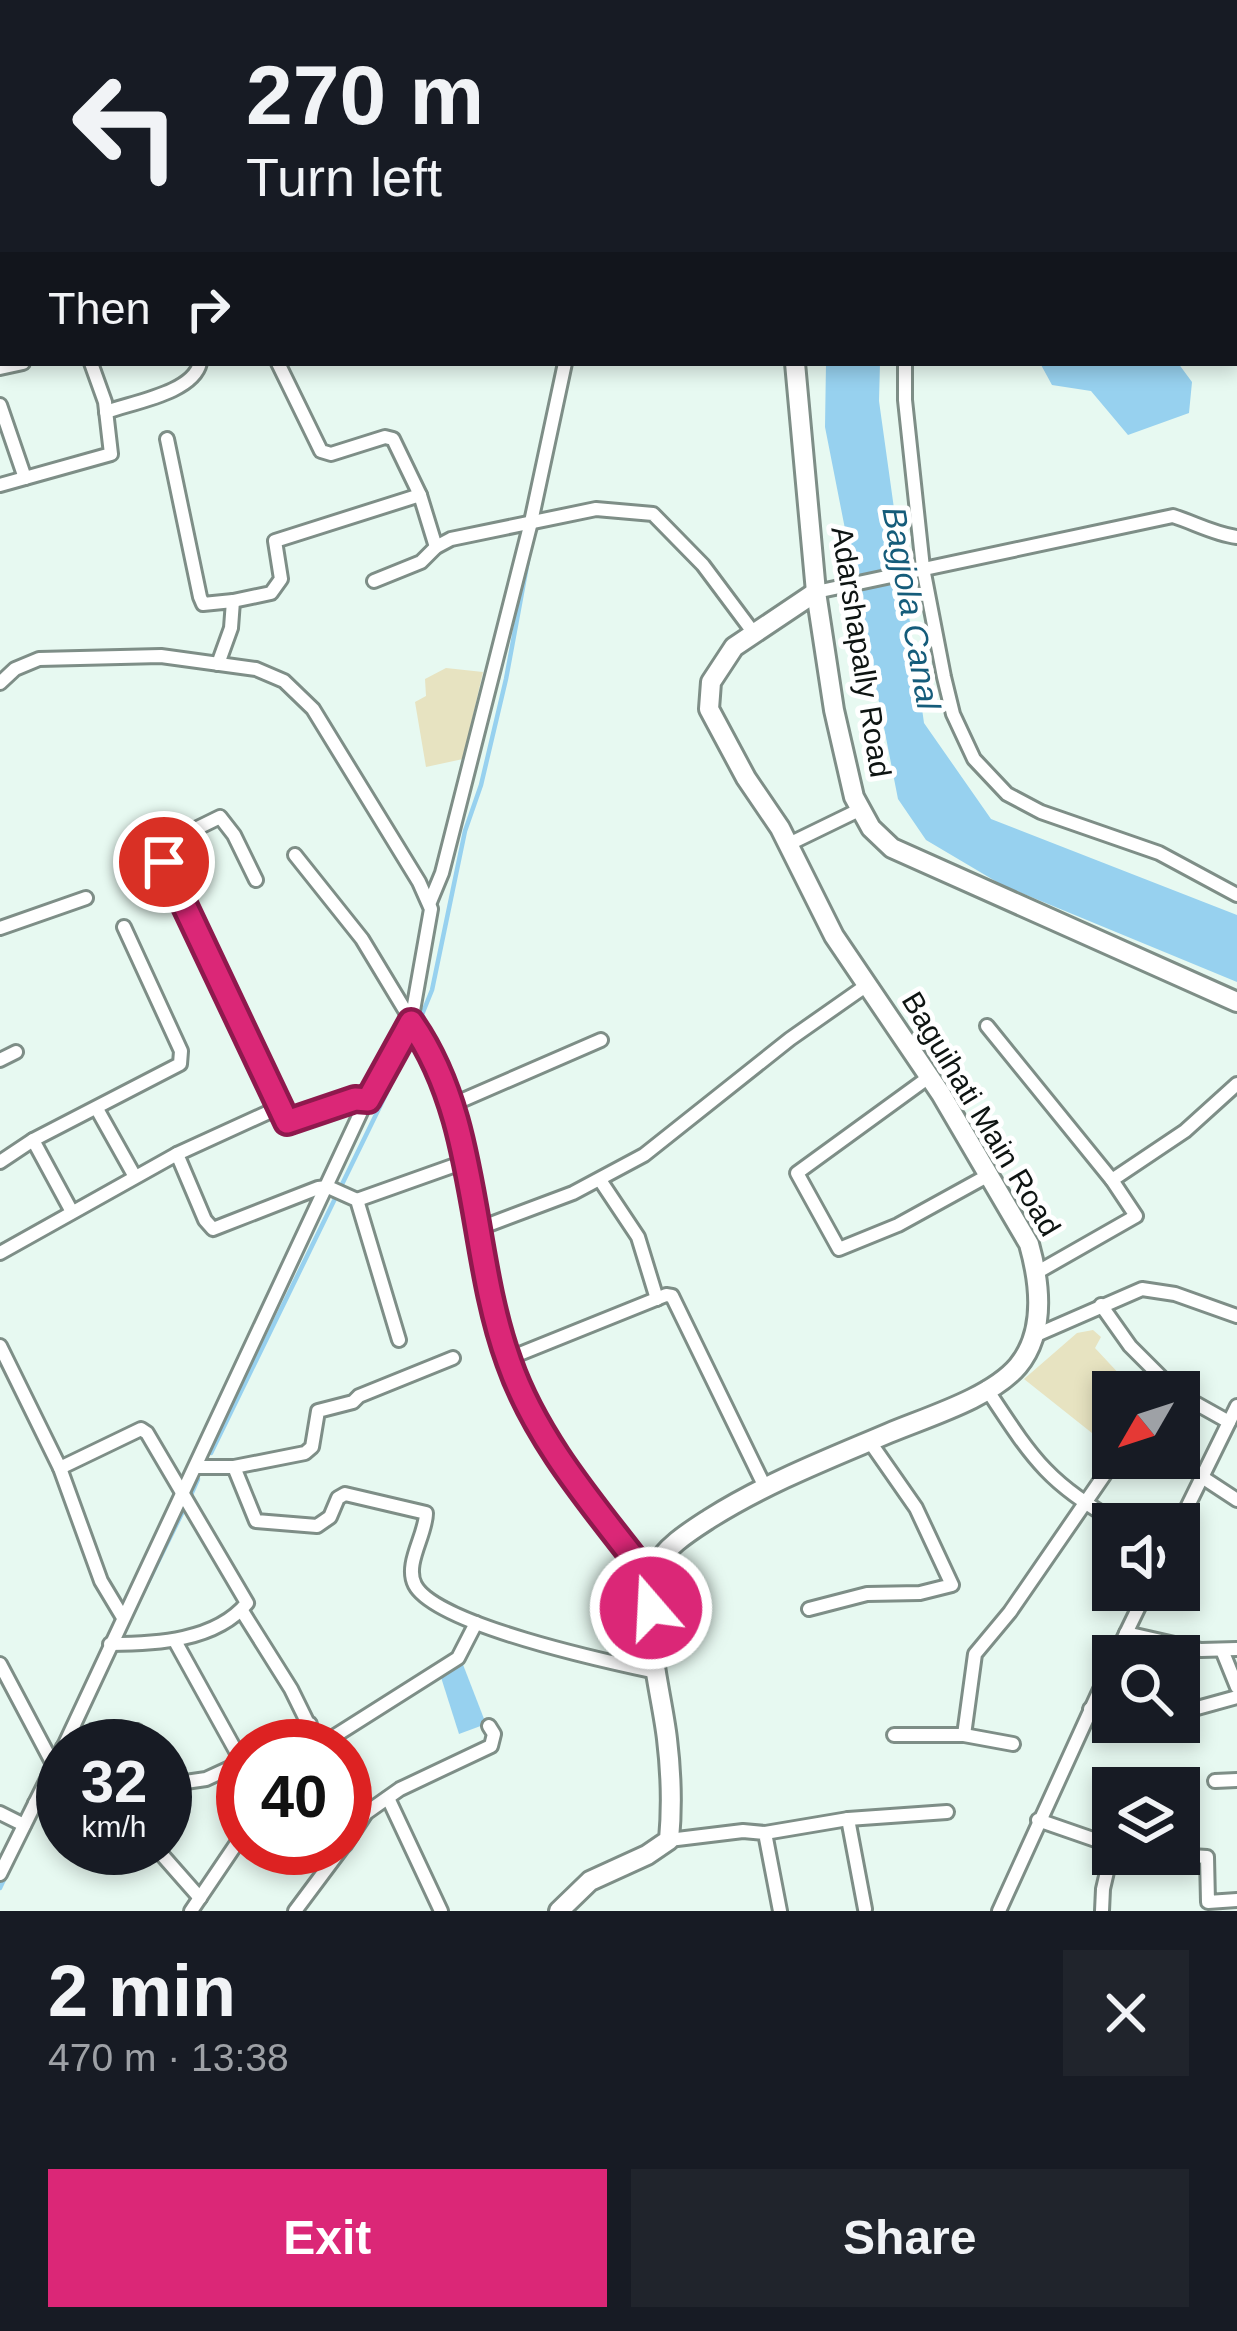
<!DOCTYPE html>
<meta charset="utf-8">
<style>
body{margin:0;font-family:Arial,sans-serif;background:#20242c;color:#f1f3f6;height:100vh;display:flex;flex-direction:column;font-size:45px;white-space:nowrap}
*{box-sizing:border-box;margin:0}
p{font-size:39px;color:#9ea1a6}
.icon{flex:none;width:66px;height:66px;fill:none;stroke:currentColor;stroke-width:2;stroke-linecap:round;stroke-linejoin:round}
.map{position:relative;height:1911px;overflow:hidden}
.sheet{display:flex;flex-direction:column;background:#171b24;flex:1}
.sheet>*{flex:none}
.guide{position:absolute;left:0px;top:0px;width:1239px;height:366px;box-shadow:0 6px 18px #0003;background:#171b24;color:#f1f3f6;overflow:hidden}
.needle{width:78px;rotate:231deg}
.buttons{position:absolute;left:1092px;top:1371px;display:grid;gap:24px}
.buttons a{display:grid;place-items:center;width:108px;height:108px;border-radius:0px;background:#171b24;box-shadow:0 6px 18px #0003;font-size:60px}
.speed{position:absolute;left:36px;top:1719px;display:flex;gap:24px;font-size:60px;font-weight:700;text-align:center}
.speed>*{display:grid;place-content:center;width:156px;height:156px;border-radius:50%;background:#171b24;box-shadow:0 6px 18px #0003;line-height:1}
.speed small{font-size:30px;font-weight:400}
.speed .limit{border:18px solid #d22;background:#fff;color:#111}
.pin{position:absolute;display:grid;place-items:center;width:102px;height:102px;color:#fff;margin:-51px;border:6px solid #fff;border-radius:50%;box-shadow:0 3px 12px #0007}
.me{position:absolute;width:132px;margin:-66px;rotate:341deg;stroke-linejoin:round;filter:drop-shadow(0 0 9px #0008)}
.turn{display:flex;align-items:center;gap:42px;height:252px;padding:0 48px;font-size:54px}
.turn .icon{width:156px;height:156px;stroke-width:2.5}
.turn b{display:block;font-size:84px;line-height:102px}
.then{display:flex;align-items:center;height:114px;padding:0 48px;background:#0003;gap:24px;font-size:45px}
.round{display:grid;place-items:center;flex:none;width:126px;height:126px;border-radius:0px;background:#20242c}
.summary{display:flex;align-items:center;justify-content:space-between;height:204px;padding:0 48px}
h1{font-size:72px;font-weight:600;line-height:90px}
.button{display:flex;gap:24px;margin-top:auto;padding:24px 48px}
.button a{flex:1;height:138px;border-radius:0px;background:#db2777;color:#fff;font-size:48px;font-weight:600;line-height:138px;text-align:center}
.button a+a{background:#20242c;color:#f1f3f6}
.map>svg:first-child{display:block}
</style>
<div class="map">
<svg width="1237" height="1911" viewBox="0 0 1237 1911">
<rect width="100%" height="100%" fill="#e7f9f1"/>
<g fill="#e7e3c1">
<path d="M446,668L483,672L463,759L426,767L415,702L426,696L425,679Z"/>
<path d="M1093,1330L1101,1337L1095,1348L1136,1392H1113V1445L1102,1441L1024,1379L1077,1333Z"/>
</g>
<g fill="#97d1ef">
<path d="M826,363H880L879,401L924,723L991,819L1237,915V982L1002,885L926,840L898,799L825,427Z"/>
<path d="M1040,363H1178L1192,382L1189,413L1128,435L1091,391L1052,385Z"/>
<path d="M462,1662L486,1724L459,1734L439,1671Z"/>
</g>
<g fill="none" stroke-linecap="round" stroke-linejoin="round">
<g stroke="#97d1ef" stroke-width="4.5">
<path d="M211,1453L408,1049L432,990L465,831L481,785L506,679L528,560"/>
<path d="M190,1497L198,1479"/>
<path d="M124,1631L185,1507"/>
<path d="M0,1888L8,1871"/>
</g>
<g stroke="#7e8e87" stroke-width="18">
<g id="street">
<path d="M166,0V3"/>
<path d="M292,0L293,3"/>
<path d="M544,0L545,3"/>
<path d="M1191,0L1193,3"/>
<path d="M126,3L133,0"/>
<path d="M638,3L639,0"/>
<path d="M915,3V0"/>
<path d="M1073,3L1077,0"/>
<path d="M1229,3L1233,0"/>
<path d="M0,55L3,54"/>
<path d="M1236,71L1237,72"/>
<path d="M0,129L3,126"/>
<path d="M0,241L3,240"/>
<path d="M278,363L321,451L331,454L385,437L393,439L420,495L436,547"/>
<path d="M905,363V400L923,568L944,677L953,714L974,759L1007,794L1041,812L1159,853L1237,895"/>
<path d="M0,368L23,363"/>
<path d="M0,405L25,478"/>
<path d="M106,412C133,402 193,393 200,363"/>
<path d="M167,439L200,597L203,604L233,601L231,628L218,664"/>
<path d="M0,485L111,454L105,402L91,363"/>
<path d="M374,581L421,562L436,547L451,539L596,509L653,514L703,565L753,632"/>
<path d="M816,592L1173,516C1195,523 1214,534 1237,537"/>
<path d="M233,601L271,593L281,579L275,541L420,495"/>
<path d="M0,683L15,669L39,659L161,656L256,669L284,681L313,709L419,882L431,909L411,1022L367,1099L64,1746"/>
<path d="M789,844L861,809"/>
<path d="M295,855L362,939L435,1060L464,1162L507,1359L530,1412L653,1582"/>
<path d="M256,880L234,835L220,817L165,844V862L280,1107"/>
<path d="M430,902L442,873L531,522L565,363"/>
<path d="M0,928L86,898"/>
<path d="M987,1026L1112,1180"/>
<path d="M0,1060L16,1052"/>
<path d="M929,1077L797,1173L839,1249L898,1225L987,1176"/>
<path d="M367,1099L346,1102L290,1123L280,1107L177,1154L205,1220L213,1229L318,1188L328,1187L357,1200L399,1340"/>
<path d="M449,1106L601,1040"/>
<path d="M97,1109L134,1175"/>
<path d="M33,1140L72,1212"/>
<path d="M0,1162L33,1140L180,1064L181,1051L124,927"/>
<path d="M600,1180L638,1237L657,1299"/>
<path d="M357,1200L464,1162"/>
<path d="M480,1228L573,1193L644,1155L790,1039L867,985"/>
<path d="M0,1253L177,1154"/>
<path d="M1036,1273L1136,1216L1112,1180L1185,1131L1237,1084"/>
<path d="M1101,1305L1130,1346L1176,1392"/>
<path d="M1034,1336L1142,1289L1175,1294L1237,1316"/>
<path d="M0,1346L60,1468L101,1581L122,1616"/>
<path d="M507,1359L666,1295L672,1296L765,1487"/>
<path d="M986,1388C1031,1456 1047,1484 1121,1524"/>
<path d="M1179,1394L1229,1422"/>
<path d="M198,1467H234L305,1453L312,1447L318,1411L353,1402L359,1396L453,1358"/>
<path d="M234,1467L256,1521L317,1526L330,1517L338,1498L345,1494L426,1513C426,1535 404,1564 415,1585C436,1625 609,1662 656,1672"/>
<path d="M60,1468L141,1429L147,1433L247,1603C216,1641 155,1644 110,1644"/>
<path d="M1202,1477L1237,1500"/>
<path d="M1179,1524L1237,1406"/>
<path d="M809,1609L867,1594L920,1593L952,1585L916,1508L870,1442"/>
<path d="M242,1611L291,1689L319,1746L458,1658L476,1623"/>
<path d="M1126,1633L1201,1650L1237,1649"/>
<path d="M175,1641L242,1762"/>
<path d="M1222,1650L1237,1687"/>
<path d="M1115,1656L1147,1590"/>
<path d="M0,1664L54,1766"/>
<path d="M1090,1709L1113,1712"/>
<path d="M1179,1713L1237,1697"/>
<path d="M137,1731L146,1746"/>
<path d="M894,1735H964L1013,1744"/>
<path d="M964,1735L975,1654L1010,1612L1116,1458"/>
<path d="M270,1746L310,1724"/>
<path d="M230,1768L243,1795"/>
<path d="M1215,1781L1237,1780"/>
<path d="M165,1785L206,1779L243,1762"/>
<path d="M345,1788L366,1813"/>
<path d="M388,1798L441,1911"/>
<path d="M35,1803L63,1815"/>
<path d="M0,1813L24,1825"/>
<path d="M848,1819L865,1909"/>
<path d="M1038,1820L1113,1846L1103,1889L1102,1911"/>
<path d="M765,1833L848,1819L947,1812"/>
<path d="M669,1840L743,1831L765,1833L780,1911"/>
<path d="M345,1845L366,1813L400,1789L491,1746L494,1734L489,1726"/>
<path d="M156,1848L200,1898"/>
<path d="M1158,1854L1207,1857L1208,1902L1237,1900"/>
<path d="M0,1874L63,1747"/>
<path d="M191,1911L243,1834"/>
<path d="M295,1911L342,1848"/>
<path d="M999,1911L1113,1661"/>
</g>
</g>
<g stroke="#7e8e87" stroke-width="24">
<g id="secondary">
<path d="M798,3L799,0"/>
<path d="M795,363L816,592L834,710L854,797L871,828L892,848L1237,1002"/>
<path d="M559,1911L590,1881L647,1855L669,1840C672,1808 671,1772 667,1739C662,1694 638,1611 655,1568C663,1548 692,1530 709,1519C766,1483 828,1459 889,1433C927,1417 991,1398 1018,1366C1046,1332 1040,1283 1029,1244L941,1094L834,936L780,828L746,778L709,709L711,682L734,647L816,592"/>
</g>
</g>
<use href="#street" stroke="#fff" stroke-width="12"/>
<use href="#secondary" stroke="#fff" stroke-width="18"/>
</g>
<g fill="none" stroke-linecap="round" stroke-linejoin="round">
<g stroke="#8e194d" stroke-width="30">
<path id="route" d="M164,862L287,1122L355,1099L368,1100L411,1022C480,1120 469,1253 509,1362C538,1445 601,1514 653,1583L651,1608"/>
</g>
<use href="#route" stroke="#db2777" stroke-width="21"/>
</g>
<g text-anchor="middle" stroke-width="10" stroke-linejoin="round" paint-order="stroke">
<g font-size="30" fill="#0e1412" stroke="#fff">
<text transform="translate(861 652) rotate(81)" y="10">Adarshapally Road</text>
<text transform="translate(981 1114) rotate(59)" y="10">Baguihati Main Road</text>
</g>
<g font-size="33" font-style="italic" fill="#155c7a" stroke="#fff">
<text transform="translate(912 608) rotate(80)" y="12">Bagjola Canal</text>
</g>
</g>
</svg>
<div class="buttons">
<a><svg class="needle" viewBox="-14 -14 28 28"><path d="M0-13l5 13h-10z" fill="#e53935"/><path d="M0 13l5-13h-10z" fill="#9ea1a6"/></svg></a>
<a><svg class="icon" aria-label="sound" viewBox="0 0 24 24"><path d="M4 9h4l5-4v14l-5-4H4zM17 9q2 3 0 6"/></svg></a>
<a><svg class="icon" aria-label="search" viewBox="0 0 24 24"><circle cx="10" cy="10" r="6"/><path d="M15 15l6 6"/></svg></a>
<a><svg class="icon" aria-label="layers" viewBox="0 0 24 24"><path d="M12 4l9 5-9 5-9-5zM3 14l9 5 9-5"/></svg></a>
</div>
<div class="speed"><div>32<small>km/h</small></div><div class="limit">40</div></div>
<div class="pin" style="left:164px;top:862px;background:#d93025"><svg class="icon" aria-label="arrive" viewBox="0 0 24 24"><path d="M6 21V4h12l-3 4 3 4H6"/></svg></div>
<svg class="me" style="left:651px;top:1608px" viewBox="-20 -20 40 40"><circle r="17" fill="#db2777" stroke="#fff" stroke-width="3"/><path d="M0-11L8 9 0 5-8 9z" fill="#fff"/></svg>
<div class="guide">
<div class="turn"><svg class="icon" aria-label="left" viewBox="0 0 24 24"><path d="M17 20v-9H6M10 6l-5 5 5 5"/></svg><div><b>270 m</b>Turn left</div></div>
<div class="then">Then<svg class="icon" aria-label="right" viewBox="0 0 24 24"><path d="M7 20v-9h11M14 6l5 5-5 5"/></svg></div>
</div>
</div>
<section class="sheet">
<div class="summary"><div><h1>2 min</h1><p>470 m · 13:38</p></div><a class="round"><svg class="icon" aria-label="close" viewBox="0 0 24 24"><path d="M6 6l12 12M18 6L6 18"/></svg></a></div>
<div class="button"><a>Exit</a><a>Share</a></div>
</section>
